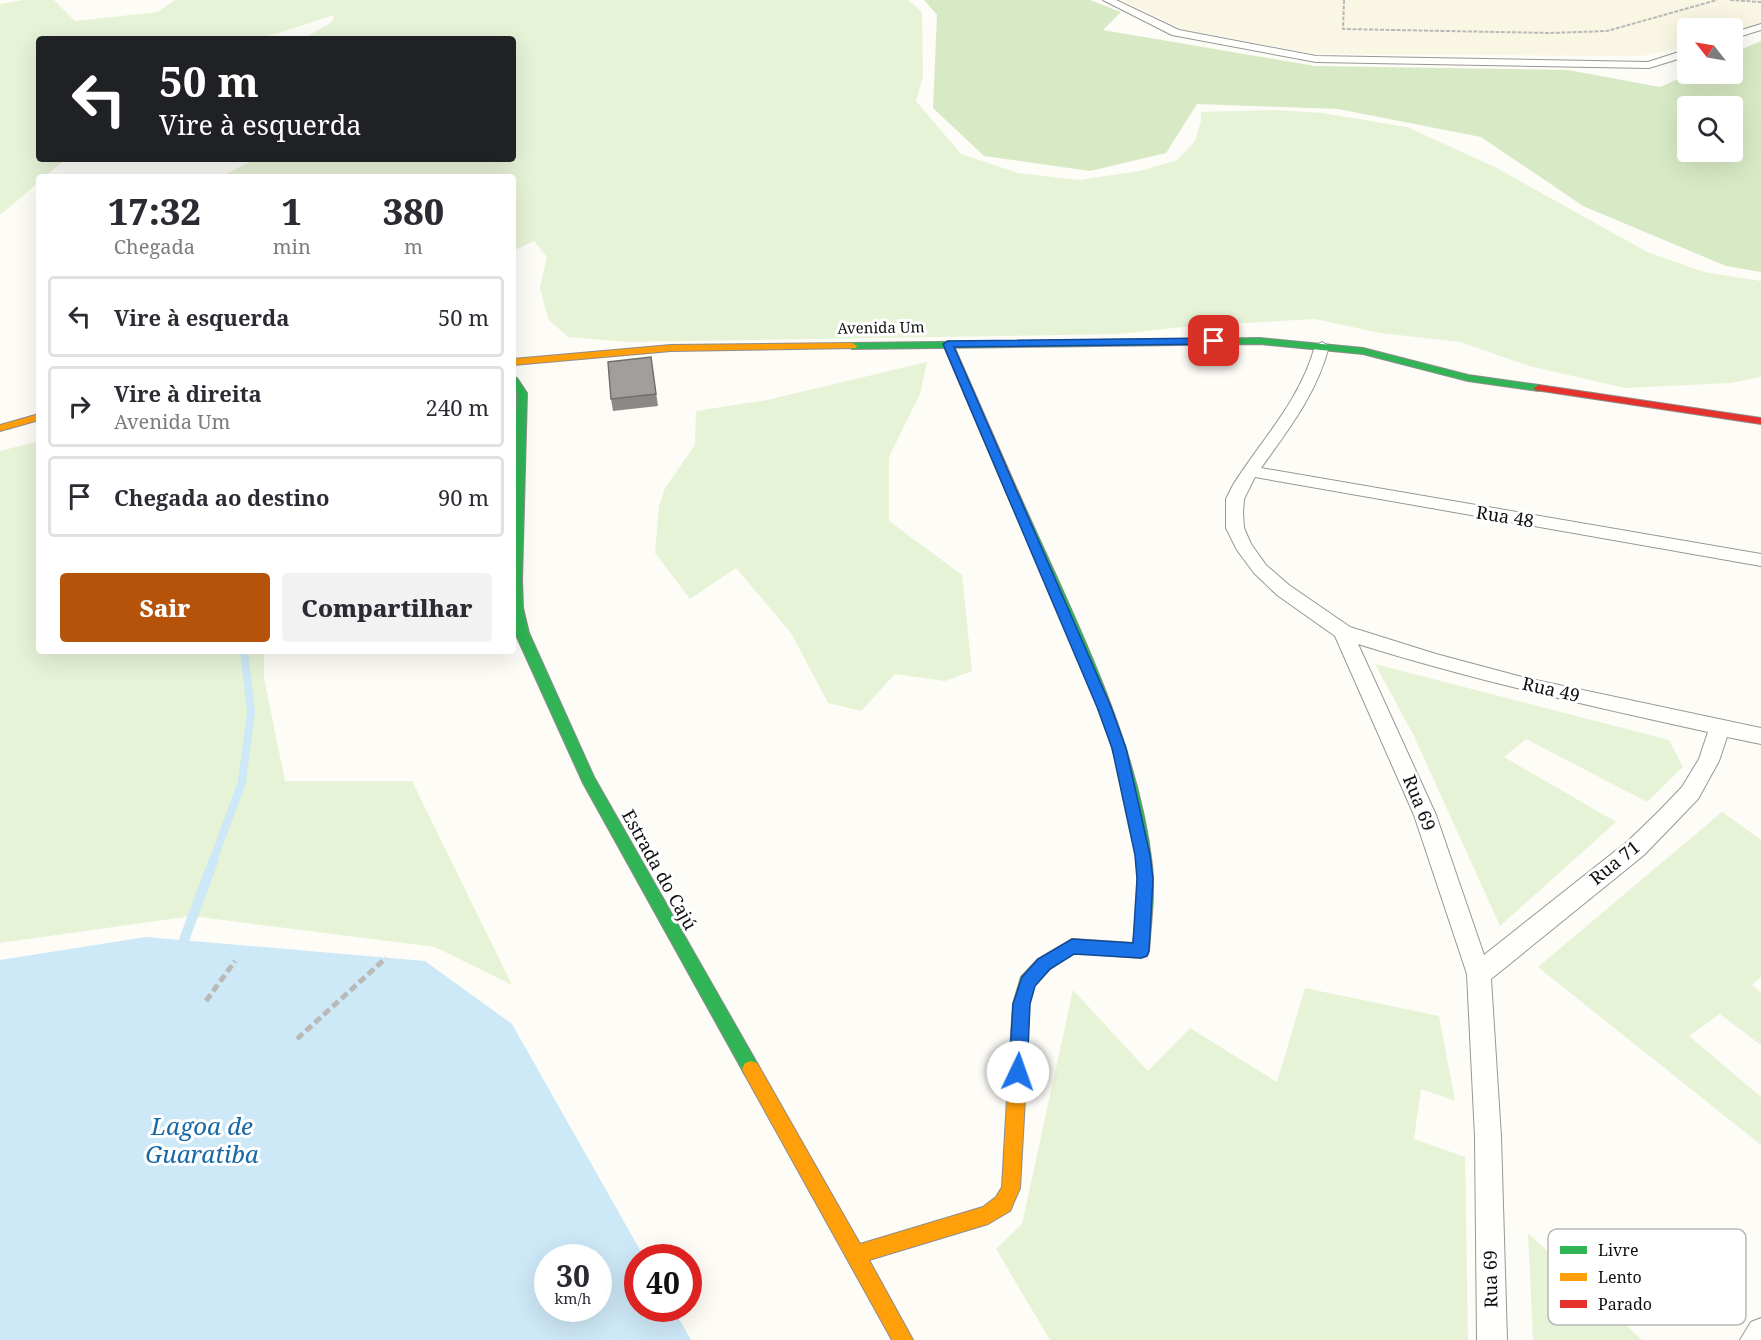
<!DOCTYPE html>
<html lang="pt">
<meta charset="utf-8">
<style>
body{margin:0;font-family:"Noto Serif",serif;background:#f2f2f3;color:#2b2b33;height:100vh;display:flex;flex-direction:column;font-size:22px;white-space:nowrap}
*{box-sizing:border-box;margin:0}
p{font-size:20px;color:#7c7c81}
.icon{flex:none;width:33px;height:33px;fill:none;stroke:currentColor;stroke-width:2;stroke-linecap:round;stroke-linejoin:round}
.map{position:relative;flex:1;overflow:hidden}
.side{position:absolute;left:36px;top:174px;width:480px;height:480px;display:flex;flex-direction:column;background:#fff;border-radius:6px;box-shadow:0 6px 24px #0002}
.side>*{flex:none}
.guide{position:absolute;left:36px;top:36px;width:480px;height:126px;border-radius:6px;box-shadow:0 6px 24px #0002;background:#202124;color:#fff;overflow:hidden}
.needle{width:39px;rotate:301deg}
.buttons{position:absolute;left:1677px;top:18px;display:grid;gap:12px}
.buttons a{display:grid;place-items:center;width:66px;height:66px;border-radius:6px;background:#fff;box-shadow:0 6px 24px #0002;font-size:30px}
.speed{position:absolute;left:534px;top:1244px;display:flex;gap:12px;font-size:30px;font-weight:700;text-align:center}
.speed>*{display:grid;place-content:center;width:78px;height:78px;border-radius:50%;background:#fff;box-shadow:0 6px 24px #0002;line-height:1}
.speed small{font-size:15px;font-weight:400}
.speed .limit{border:9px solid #d22;background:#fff;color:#111}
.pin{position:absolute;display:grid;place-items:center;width:51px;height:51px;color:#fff;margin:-26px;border-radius:12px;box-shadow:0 3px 9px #0006}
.me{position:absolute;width:66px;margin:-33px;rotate:3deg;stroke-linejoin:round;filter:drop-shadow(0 0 4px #0008)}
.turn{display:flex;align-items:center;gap:21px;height:126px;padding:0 24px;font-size:27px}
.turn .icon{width:78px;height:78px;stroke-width:2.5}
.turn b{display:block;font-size:42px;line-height:51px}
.eta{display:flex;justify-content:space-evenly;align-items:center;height:102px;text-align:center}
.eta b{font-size:36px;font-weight:800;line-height:42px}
.button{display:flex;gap:12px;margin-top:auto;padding:12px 24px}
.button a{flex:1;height:69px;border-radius:6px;background:#b45309;color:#fff;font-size:24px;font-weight:800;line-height:69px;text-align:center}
.button a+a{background:#f2f2f3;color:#2b2b33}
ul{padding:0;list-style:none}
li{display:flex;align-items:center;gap:18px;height:81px;margin:0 12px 9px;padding:0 12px;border:3px solid #e1e1e2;border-radius:6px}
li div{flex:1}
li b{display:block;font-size:22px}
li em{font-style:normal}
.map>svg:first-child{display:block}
</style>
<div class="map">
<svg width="1761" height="1340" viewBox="0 0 1761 1340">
<rect width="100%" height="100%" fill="#fdfcf7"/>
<path fill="#f9f7e4" d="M1121,0H1761V30L1733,37L1732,28H1688L1687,46L1641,56L1317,54L1182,29Z"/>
<g fill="#e7f3d7">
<path d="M23,0H54L75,21L158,12L175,0H908L922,12L923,76L916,101L961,154L1018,173L1079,180L1140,171L1177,160L1195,141L1201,121V112L1274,110L1323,113L1407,127L1495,167L1647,252L1704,272L1761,281V377L1730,383L1625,388L1529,366L1460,342L1380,333L1315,319L1192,326L1120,334L627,342L568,337L548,319L540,288L547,257L534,241L513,251V177H220L255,159H513V39H303L332,22L334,15L259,39H39V159H66L44,177H39V182L0,215V4Z"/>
<path d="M927,362L920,394L889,457V521L962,575L972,671L945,681L895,674L861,711L828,703L791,633L736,568L690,599L655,553L659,506L665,488L695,445L696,411L767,400Z"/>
<path d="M39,441V651H264V678L285,781H412L512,985L435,947L192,916L0,943V451Z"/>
<path d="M1375,664L1669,740L1683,767L1647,802L1526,739L1504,757L1616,822L1500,926L1414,736Z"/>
<path d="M1722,812L1761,840V977L1752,985L1761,993V1045L1720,1014L1689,1036L1761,1097V1145L1538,967Z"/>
<path d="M1305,988L1439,1016L1455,1101L1421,1089L1414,1139L1465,1157L1468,1340H1050L996,1249L1022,1224L1073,990L1148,1071L1190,1028L1277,1082Z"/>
<path d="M1528,1233L1642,1340H1533Z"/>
</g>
<path fill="#d8eac5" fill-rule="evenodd" d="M924,0H1090L1121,12L1103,30L1315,66L1568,70L1660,87L1689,74H1732L1733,53L1761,41V272L1726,266L1583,206L1481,137L1338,109L1197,104L1166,153L1090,171L984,156L933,108L937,15ZM1688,106H1732V152H1688Z"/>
<path fill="#cde8f7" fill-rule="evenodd" d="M146,937L425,961L512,1024L644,1257H638V1308H673L691,1340H0V960ZM548,1257H598V1308H548Z"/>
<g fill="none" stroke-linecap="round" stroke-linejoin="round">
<path stroke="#cde8f7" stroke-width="8" d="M213,861L242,782L251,712L244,651"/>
<path stroke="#cde8f7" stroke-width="10" d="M184,940L214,859"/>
<g stroke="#979795" stroke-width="2">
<g id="street">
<path d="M1103,0H1116L1179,30L1316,56L1648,62L1688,49V56L1649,68L1316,62L1172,35Z"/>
<path d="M1761,24V30L1732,39V33Z"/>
<path d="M1322,342L1329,346C1317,393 1289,429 1261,468L1761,554V566L1255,477L1244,499L1243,513L1244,528L1251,544L1266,565L1289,585L1350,627L1436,654L1522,677L1761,728V744L1727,737L1719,761L1698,799L1674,824L1644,855L1491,979L1501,1137L1507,1340H1477L1475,1137L1467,974L1414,815L1335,636L1277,595L1254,573L1237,550L1226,528V499L1233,485C1262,439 1300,401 1315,346ZM1358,644C1473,680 1590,706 1708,732L1699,759L1682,787L1658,812L1628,841L1484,955L1436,815Z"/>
<path d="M1761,1318V1340H1740L1751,1322Z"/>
</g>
</g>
<g stroke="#8e8d8b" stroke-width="2">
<g id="fast">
<path d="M1260,338L1363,348L1468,375L1539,385L1544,388L1539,391L1468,381L1363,354L1260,344L852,349L847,346L852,343Z"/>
<path d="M513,377L517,378L527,393L522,580L523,608L529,633L594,777L757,1063L760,1069L757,1075L751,1077L745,1075L583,783L515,633L513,621V491L517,393L513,388Z"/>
<path d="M1013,490L1019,494C1070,609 1138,739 1152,865C1155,893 1151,922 1149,951L1147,956L1141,958L1074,953L1050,969L1034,986L1029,1004L1025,1099L1022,1105L1016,1108L1010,1105L1007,1099L1013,1004L1021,977L1038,959L1072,939L1133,943C1136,918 1139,892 1137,866C1126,743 1057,607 1007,494Z"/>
</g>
</g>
<g stroke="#8e8d8b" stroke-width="2">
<g id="slow">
<path d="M948,341L953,344L1019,494L1017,497H1009L1007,494L943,344Z"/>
<path d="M852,343L857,346L856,348L671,351L513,365V359L671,345Z"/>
<path d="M39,414V420L0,431V425Z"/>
<path d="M751,1061L757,1063L860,1244L983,1207L996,1197L1002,1187L1007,1099L1010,1093L1016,1090L1022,1093L1025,1099L1020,1188L1010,1211L988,1224L869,1260L913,1340H892L745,1075L742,1069L745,1063Z"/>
</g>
</g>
<g stroke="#8e8d8b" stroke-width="2">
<path id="jam" d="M1539,385L1761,418V424L1535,390L1534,388Z"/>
</g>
<g stroke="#b9b9b8" stroke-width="2" stroke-dasharray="4 1.5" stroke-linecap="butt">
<path d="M1344,0L1343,29L1550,33L1607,31L1717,0"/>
<path d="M1730,0L1761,2"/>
</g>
<g stroke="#b9b9b8" stroke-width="5" stroke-dasharray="8 4" stroke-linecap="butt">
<path d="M206,1001L235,961"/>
<path d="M297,1039L386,958"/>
</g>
<use href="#street" fill="#fffffe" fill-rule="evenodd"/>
<use href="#fast" fill="#30b455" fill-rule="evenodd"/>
<use href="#slow" fill="#ff9f0a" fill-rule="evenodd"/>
<use href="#jam" fill="#e5322d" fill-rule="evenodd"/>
</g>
<path fill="#8a8986" d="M651,357L658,406L613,411L611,399Z"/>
<path fill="#a19f9c" stroke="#716f6d" stroke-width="1.5" d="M651,357L656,394L611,399L608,362Z"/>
<path fill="#1a73e8" stroke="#114b97" stroke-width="1.5" d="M1214,338L1219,341L1218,344L954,347L1111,707L1126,748L1150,855L1153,879L1149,951L1147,956L1141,958L1074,954L1050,969L1035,986L1030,1004L1027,1072L1024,1078L1018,1080L1012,1078L1009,1072L1013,1004L1022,977L1038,959L1072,939L1133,943L1137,879L1135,855L1112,748L1097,707L943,344L948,341Z"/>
<g text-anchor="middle" stroke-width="6" stroke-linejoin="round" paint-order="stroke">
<g font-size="15" fill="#111" stroke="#fff">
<text transform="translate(881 328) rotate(-1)" y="5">Avenida Um</text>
</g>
<g font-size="18" fill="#111" stroke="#fff">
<text transform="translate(1505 517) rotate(9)" y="6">Rua 48</text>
<text transform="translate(1551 690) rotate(13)" y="6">Rua 49</text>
<text transform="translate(1419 803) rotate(68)" y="6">Rua 69</text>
<text transform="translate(1615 863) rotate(-39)" y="6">Rua 71</text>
<text transform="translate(659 870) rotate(61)" y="6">Estrada do Cajú</text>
<text transform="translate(1491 1279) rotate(-91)" y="6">Rua 69</text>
</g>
<g font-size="24" font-style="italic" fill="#1768a6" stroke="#fff">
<text x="202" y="1135">Lagoa de<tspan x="202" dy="28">Guaratiba</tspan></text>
</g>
</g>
<rect x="1548" y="1229" width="198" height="96" rx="9" fill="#fff" stroke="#b8b8b8" stroke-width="1.5"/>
<rect x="1560" y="1246" width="27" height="8" fill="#30b455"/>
<rect x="1560" y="1273" width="27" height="8" fill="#ff9f0a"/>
<rect x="1560" y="1300" width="27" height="8" fill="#e5322d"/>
<g font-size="16" fill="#111">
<text x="1598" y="1256">Livre</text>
<text x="1598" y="1283">Lento</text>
<text x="1598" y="1310">Parado</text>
</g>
</svg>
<div class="buttons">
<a><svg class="needle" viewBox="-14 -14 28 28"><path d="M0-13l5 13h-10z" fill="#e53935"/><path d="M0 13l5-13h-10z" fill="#7c7c81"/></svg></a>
<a><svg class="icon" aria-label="search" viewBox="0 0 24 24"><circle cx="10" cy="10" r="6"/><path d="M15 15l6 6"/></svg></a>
</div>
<div class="speed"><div>30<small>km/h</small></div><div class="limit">40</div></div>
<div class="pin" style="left:1214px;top:341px;background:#d93025"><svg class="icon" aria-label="arrive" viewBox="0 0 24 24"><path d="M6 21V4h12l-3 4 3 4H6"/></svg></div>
<svg class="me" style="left:1018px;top:1072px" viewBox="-20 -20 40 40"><circle r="19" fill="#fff"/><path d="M0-13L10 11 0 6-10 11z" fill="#1a73e8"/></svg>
<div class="guide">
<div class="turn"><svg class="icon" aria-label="left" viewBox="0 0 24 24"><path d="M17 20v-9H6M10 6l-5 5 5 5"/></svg><div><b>50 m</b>Vire à esquerda</div></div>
</div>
<section class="side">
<div class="eta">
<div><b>17:32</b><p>Chegada</p></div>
<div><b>1</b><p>min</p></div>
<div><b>380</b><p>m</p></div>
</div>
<ul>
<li><svg class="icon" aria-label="left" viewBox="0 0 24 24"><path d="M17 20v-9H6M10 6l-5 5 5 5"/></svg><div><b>Vire à esquerda</b></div><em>50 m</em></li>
<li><svg class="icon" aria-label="right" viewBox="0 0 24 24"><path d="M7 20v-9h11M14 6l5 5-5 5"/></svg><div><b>Vire à direita</b><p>Avenida Um</p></div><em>240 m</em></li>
<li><svg class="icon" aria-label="arrive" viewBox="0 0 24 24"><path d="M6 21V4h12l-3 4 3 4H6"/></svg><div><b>Chegada ao destino</b></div><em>90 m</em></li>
</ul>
<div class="button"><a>Sair</a><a>Compartilhar</a></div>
</section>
</div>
